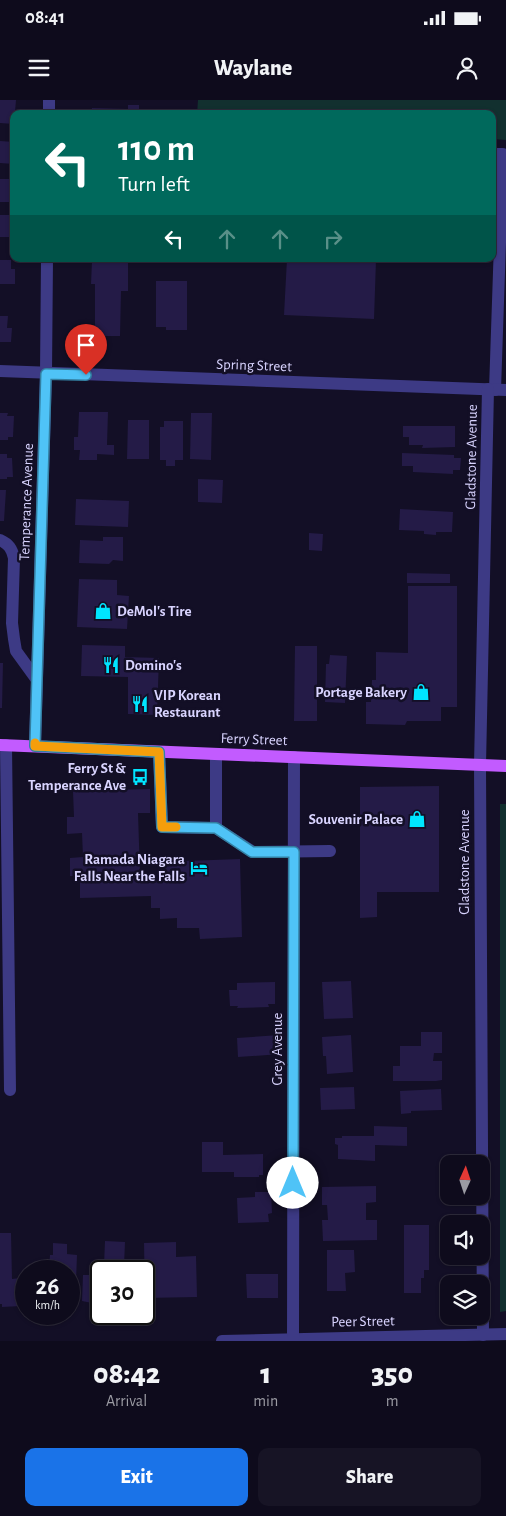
<!DOCTYPE html>
<style>
body{margin:0;font-family:"Alegreya Sans",sans-serif;background:#171425;color:#f1f3f6;height:100vh;display:flex;flex-direction:column;font-size:19px;white-space:nowrap}
*{box-sizing:border-box;margin:0}
p{font-size:16px;color:#9b9ba3}
.icon{flex:none;width:28px;height:28px;fill:none;stroke:currentColor;stroke-width:2;stroke-linecap:round;stroke-linejoin:round}
.map{position:relative;height:1241px;overflow:hidden}
.details{display:flex;flex-direction:column;background:#0e0b1c;flex:1}
.details>*{flex:none}
.top-card{position:absolute;left:10px;top:10px;width:486px;height:152px;border-radius:10px;box-shadow:0 1px 4px #0004,0 0 0 1px #2e2b3b;background:#00695c;color:#fff;overflow:hidden}
.needle{width:32px;rotate:3deg}
.buttons{position:absolute;left:440px;top:1055px;display:grid;gap:10px}
.buttons a{display:grid;place-items:center;width:50px;height:50px;border-radius:10px;background:#0e0b1c;box-shadow:0 1px 4px #0004,0 0 0 1px #2e2b3b;font-size:25px}
.speed{position:absolute;left:15px;top:1160px;display:flex;gap:10px;font-size:25px;font-weight:700;text-align:center}
.speed>*{display:grid;place-content:center;width:65px;height:65px;border-radius:50%;background:#0e0b1c;box-shadow:0 1px 4px #0004,0 0 0 1px #2e2b3b;line-height:1}
.speed small{font-size:12px;font-weight:400}
.speed .limit{border:2px solid #111;border-radius:8px;background:#fff;color:#111}
.pin{position:absolute;display:grid;place-items:center;width:42px;height:42px;color:#fff;margin:-51px -21px;border-radius:50% 50% 50% 0;rotate:-45deg;box-shadow:0 0 5px #0007}
.pin .icon{rotate:45deg}
.me{position:absolute;width:55px;margin:-28px;rotate:0deg;stroke-linejoin:round;filter:drop-shadow(0 0 4px #0008)}
.turn{display:flex;align-items:center;gap:18px;height:105px;padding:0 25px;font-size:22px}
.turn .icon{width:65px;height:65px;stroke-width:2.5}
.turn b{display:block;font-size:35px;line-height:42px}
.lanes{display:flex;align-items:center;height:48px;padding:0 25px;background:#0003;justify-content:center;gap:25px;direction:ltr}
.lanes .off{opacity:.35}
.eta{display:flex;justify-content:space-evenly;align-items:center;height:85px;text-align:center}
.eta b{font-size:30px;font-weight:800;line-height:35px}
.primary-button{display:flex;gap:10px;margin-top:auto;padding:10px 25px}
.primary-button a{flex:1;height:58px;border-radius:10px;background:#1a73e8;color:#fff;font-size:20px;font-weight:800;line-height:58px;text-align:center}
.primary-button a+a{background:#171425;color:#f1f3f6}
.status{display:flex;justify-content:space-between;align-items:center;height:35px;padding:0 25px;background:#0e0b1c;direction:ltr}
.status svg{height:14px;fill:currentColor}
header{display:flex;justify-content:space-between;align-items:center;height:65px;padding:0 25px;background:#0e0b1c;font-size:22px;font-weight:800}
.map>svg:first-child{display:block}
</style>
<div class="status"><b>08:41</b><svg viewBox="0 0 49 12"><path d="M0 12V9h3v3zM5 12V6h3v6zM10 12V3h3v9zM15 12V0h3v12zM26 1h20v11H26zM47 4h2v5h-2z"/></svg></div>
<header><svg class="icon" aria-label="menu" viewBox="0 0 24 24"><path d="M4 6h16M4 12h16M4 18h16"/></svg>Waylane<svg class="icon" aria-label="person" viewBox="0 0 24 24"><circle cx="12" cy="8" r="4"/><path d="M4 21q1-7 8-7t8 7"/></svg></header>
<div class="map">
<svg width="506" height="1241" viewBox="0 0 506 1241">
<rect width="100%" height="100%" fill="#130f26"/>
<g fill="#12302f">
<path d="M198,0H506V40L493,39L492,14H197Z"/>
<path d="M500,704H506V1211L500,1212Z"/>
</g>
<g fill="#241b47">
<path d="M0,0H16L14,24L0,23Z"/>
<path d="M128,5H139V14H91L92,8L128,9Z"/>
<path d="M0,41L14,42V64L0,63Z"/>
<rect x="0" y="79" width="14" height="23"/>
<rect x="0" y="115" width="14" height="22"/>
<path d="M287,159L376,160L374,219L284,215Z"/>
<path d="M0,160H11V169H15V184H0Z"/>
<path d="M92,161H128V191H121L120,236H95V184H91Z"/>
<path d="M156,181H187V230H166V227H156Z"/>
<path d="M0,216H8L7,228H12L11,242H0Z"/>
<path d="M79,312H108L107,345H114V355L97,354V360H79L80,350H74V337H78Z"/>
<path d="M0,313H8L7,316H14L13,337H8V340H0Z"/>
<path d="M191,313H212L211,360L190,359Z"/>
<path d="M128,320H149V359H127Z"/>
<path d="M164,321H183V360H175V366H166V360H160V327H164Z"/>
<path d="M403,326H455V347L422,348L423,345H409V337H403Z"/>
<path d="M402,353L454,355V358H461L460,370H453V374L413,372V366H402Z"/>
<path d="M0,354H7V358H12L13,377H7V379H0Z"/>
<path d="M198,379L223,380L222,403L198,402Z"/>
<path d="M0,390H6L4,421H0Z"/>
<path d="M76,399L129,401L128,427L75,425Z"/>
<path d="M400,409L453,412L452,432H436V435L424,434V431L399,430Z"/>
<path d="M309,433L323,434L322,451L309,450Z"/>
<path d="M103,437H123V461L113,460L109,464L79,463L80,440L103,441Z"/>
<path d="M407,473L450,474V483H407Z"/>
<path d="M79,479L117,480V495L129,496L127,529L77,527Z"/>
<path d="M408,486H457V607H441V621H407L405,625L366,624V602H371L372,580H376V552L408,553Z"/>
<path d="M82,545L125,546V557L159,558L157,615L128,614V577L81,576Z"/>
<path d="M295,546H317V621H294Z"/>
<path d="M330,555L347,556L345,603L325,602L326,564H329Z"/>
<path d="M0,563H3L2,608H0Z"/>
<path d="M439,686V792H377V817L360,818V687Z"/>
<path d="M150,689V713H138L140,774H159L158,762L240,759L242,837L200,839L199,828H177V818L160,819V808H151V796L80,798V776H70V758L83,757L82,733L67,734V717H74L73,691Z"/>
<path d="M351,881L353,918L324,919L322,882Z"/>
<path d="M275,882V904H268L269,907L237,908L238,906H230L229,890H237V883Z"/>
<path d="M421,932H442V953H434L433,961H442V980L436,981H393V966H400V946H421Z"/>
<path d="M280,935L281,954L238,957L237,938Z"/>
<path d="M351,935L353,972L327,974L326,956H323L322,937Z"/>
<path d="M354,987L355,1009L321,1010L320,988Z"/>
<path d="M441,989L442,1010L411,1011V1013L401,1014L400,991Z"/>
<path d="M374,1026L407,1027V1046L375,1045V1061L338,1059V1045L335,1044V1038H342V1036H374Z"/>
<path d="M202,1042H223V1055L263,1054V1075H259V1077H234V1072H202Z"/>
<path d="M376,1086V1102L366,1103V1120H377V1140L323,1141L322,1120H328L327,1105H322V1087Z"/>
<path d="M255,1092H271L272,1113L268,1114L269,1122L238,1123L237,1098L255,1097Z"/>
<path d="M404,1125H429V1170H424V1178H421V1193H404Z"/>
<path d="M0,1133H11L12,1179L20,1178L21,1206L2,1207V1204H0Z"/>
<path d="M105,1141L125,1142L124,1166L104,1165Z"/>
<path d="M176,1142V1157L196,1156L197,1197L145,1198L144,1143Z"/>
<path d="M53,1143L67,1144V1154L77,1155L76,1182H73L72,1214H69V1171H35V1167H49L50,1155H53Z"/>
<path d="M327,1150H354L355,1172L345,1173L346,1191H327Z"/>
<path d="M246,1174H278V1198H247Z"/>
<path d="M83,1175H101V1206H92V1203L82,1201Z"/>
</g>
<g fill="none" stroke-linecap="round" stroke-linejoin="round">
<g stroke="#3d3a85" stroke-width="12">
<path d="M49,14V0"/>
<path d="M492,54H503L495,290"/>
<path d="M0,271L506,290"/>
<path d="M0,440C9,444 12,449 14,458L12,523L14,539L16,551L37,580"/>
<path d="M6,645L10,990"/>
<path d="M35,646L46,273L47,159"/>
<path d="M159,652L162,727L216,728V654"/>
<path d="M216,728L253,752L330,751"/>
<path d="M483,1235L480,665L488,289"/>
<path d="M222,1241L506,1234"/>
<path d="M293,1241L294,657"/>
</g>
<path stroke="#c25bff" stroke-width="12" d="M0,645L506,666"/>
</g>
<g fill="none" stroke-linecap="round" stroke-linejoin="round">
<g stroke="#337fa1" stroke-width="12">
<path id="route" d="M86,275L46,274L35,646L159,652L162,727L216,728L252,752H294L293,1083"/>
</g>
<use href="#route" stroke="#4fc3f7" stroke-width="9"/>
<path stroke="#f59e0b" stroke-width="9" d="M35,643V646L159,652L162,727H176"/>
</g>
<defs>
<g id="shop-bare" transform="scale(1.35)"><path d="M-5-2.5h2.3a2.7 3.5 0 0 1 5.4 0H5L5.5 6h-11ZM-1.5-2.5h3a1.5 2.3 0 0 0-3 0Z" fill="#00e5ff" stroke="#130f26" stroke-width="2.5" paint-order="stroke"/></g>
<g id="restaurant-bare" transform="scale(1.35)"><path d="M-5-6h1v4h1v-4h1v4h1v-4h1v5L-1.5 .5V6h-2V.5L-5-1ZM5-6V6H3V1.5H1.5Q1.5-4 5-6Z" fill="#00e5ff" stroke="#130f26" stroke-width="2.5" paint-order="stroke"/></g>
<g id="bus-bare" transform="scale(1.35)"><path d="M-5-6H5V4H4V6H2V4H-2V6H-4V4H-5ZM-3.5-4V0h7V-4ZM-3.5 1.2v1.5H-2V1.2ZM2 1.2v1.5H3.5V1.2Z" fill="#00e5ff" stroke="#130f26" stroke-width="2.5" paint-order="stroke"/></g>
<g id="hotel-bare" transform="scale(1.35)"><path d="M-6-4.5h1.5V1H6V5H4.5V3h-9V5H-6ZM-4 0a1.8 1.8 0 1 1 3.6 0ZM.5 0V-2.5h3Q6-2.5 6 0Z" fill="#00e5ff" stroke="#130f26" stroke-width="2.5" paint-order="stroke"/></g>
</defs>
<g fill-rule="evenodd">
<use href="#shop-bare" x="103" y="511"/>
<use href="#restaurant-bare" x="111" y="565"/>
<use href="#shop-bare" x="421" y="592"/>
<use href="#restaurant-bare" x="140" y="604"/>
<use href="#bus-bare" x="140" y="677"/>
<use href="#shop-bare" x="417" y="719"/>
<use href="#hotel-bare" x="199" y="768"/>
</g>
<g text-anchor="middle" stroke-width="5" stroke-linejoin="round" paint-order="stroke">
<g font-size="15" fill="#d9d4ff" stroke="#130f26">
<text transform="translate(254 265) rotate(2)" y="5">Spring Street</text>
<text transform="translate(471 357) rotate(-89)" y="5">Gladstone Avenue</text>
<text transform="translate(26 402) rotate(-88)" y="5">Temperance Avenue</text>
<text transform="translate(254 639) rotate(2)" y="5">Ferry Street</text>
<text transform="translate(464 762) rotate(-90)" y="5">Gladstone Avenue</text>
<text transform="translate(277 949) rotate(-90)" y="5">Grey Avenue</text>
<text transform="translate(363 1221) rotate(-1)" y="5">Peer Street</text>
</g>
<g font-size="15" font-weight="bold" fill="#d9d4ff" stroke="#130f26" text-anchor="end">
<text x="117" y="516" text-anchor="start">DeMol's Tire</text>
<text x="125" y="570" text-anchor="start">Domino's</text>
<text x="407" y="597">Portage Bakery</text>
<text x="154" y="600" text-anchor="start">VIP Korean<tspan x="154" dy="17">Restaurant</tspan></text>
<text x="126" y="673">Ferry St &amp;<tspan x="126" dy="17">Temperance Ave</tspan></text>
<text x="403" y="724">Souvenir Palace</text>
<text x="185" y="764">Ramada Niagara<tspan x="185" dy="17">Falls Near the Falls</tspan></text>
</g>
</g>
</svg>
<div class="buttons">
<a><svg class="needle" viewBox="-14 -14 28 28"><path d="M0-13l5 13h-10z" fill="#e53935"/><path d="M0 13l5-13h-10z" fill="#9b9ba3"/></svg></a>
<a><svg class="icon" aria-label="sound" viewBox="0 0 24 24"><path d="M4 9h4l5-4v14l-5-4H4zM17 9q2 3 0 6"/></svg></a>
<a><svg class="icon" aria-label="layers" viewBox="0 0 24 24"><path d="M12 4l9 5-9 5-9-5zM3 14l9 5 9-5"/></svg></a>
</div>
<div class="speed"><div>26<small>km/h</small></div><div class="limit">30</div></div>
<div class="pin" style="left:86px;top:275px;background:#d93025"><svg class="icon" aria-label="arrive" viewBox="0 0 24 24"><path d="M6 21V4h12l-3 4 3 4H6"/></svg></div>
<svg class="me" style="left:293px;top:1083px" viewBox="-20 -20 40 40"><circle r="19" fill="#fff"/><path d="M0-13L10 11 0 6-10 11z" fill="#4fc3f7"/></svg>
<div class="top-card">
<div class="turn"><svg class="icon" aria-label="left" viewBox="0 0 24 24"><path d="M17 20v-9H6M10 6l-5 5 5 5"/></svg><div><b>110 m</b>Turn left</div></div>
<div class="lanes"><svg class="icon" aria-label="left" viewBox="0 0 24 24"><path d="M17 20v-9H6M10 6l-5 5 5 5"/></svg><svg class="icon off" aria-label="ahead" viewBox="0 0 24 24"><path d="M12 20V5M6 11l6-6 6 6"/></svg><svg class="icon off" aria-label="ahead" viewBox="0 0 24 24"><path d="M12 20V5M6 11l6-6 6 6"/></svg><svg class="icon off" aria-label="right" viewBox="0 0 24 24"><path d="M7 20v-9h11M14 6l5 5-5 5"/></svg></div>
</div>
</div>
<section class="details">
<div class="eta">
<div><b>08:42</b><p>Arrival</p></div>
<div><b>1</b><p>min</p></div>
<div><b>350</b><p>m</p></div>
</div>
<div class="primary-button"><a>Exit</a><a>Share</a></div>
</section>
